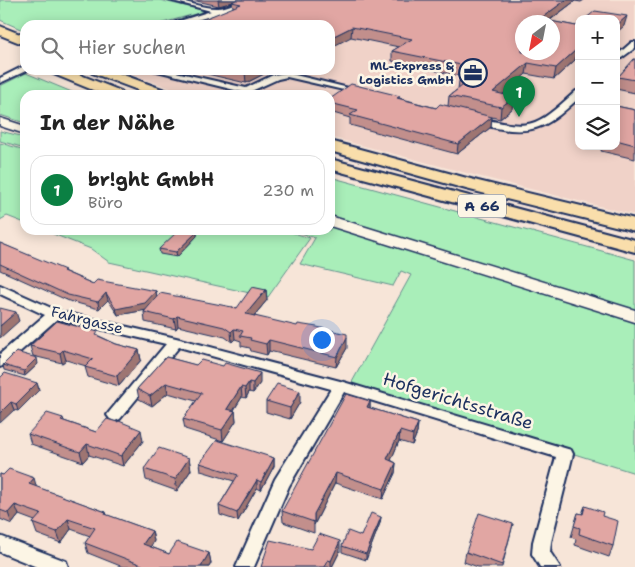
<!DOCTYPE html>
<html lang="de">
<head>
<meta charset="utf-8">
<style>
  :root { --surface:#fff; --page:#f6f6f6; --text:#222; --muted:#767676; --line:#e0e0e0; --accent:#0b8043 }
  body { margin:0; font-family:"Shantell Sans",sans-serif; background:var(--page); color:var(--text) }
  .controls { position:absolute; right:15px; top:15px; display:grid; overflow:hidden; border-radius:10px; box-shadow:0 2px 12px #0003 }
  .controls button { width:45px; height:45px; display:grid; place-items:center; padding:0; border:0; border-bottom:1px solid var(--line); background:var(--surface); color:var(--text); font:25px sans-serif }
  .compass { position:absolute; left:515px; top:15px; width:45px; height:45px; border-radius:50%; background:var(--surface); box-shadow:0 2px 12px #0003; rotate:212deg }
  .you { position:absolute; left:321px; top:339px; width:18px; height:18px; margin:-12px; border:4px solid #fff; border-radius:50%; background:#1a73e8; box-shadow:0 0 0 8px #1a73e833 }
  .badge { display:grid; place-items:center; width:32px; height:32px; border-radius:50%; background:var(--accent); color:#fff; font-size:16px; font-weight:700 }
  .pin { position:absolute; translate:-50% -41px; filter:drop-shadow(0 1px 2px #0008) }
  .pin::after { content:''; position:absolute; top:26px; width:18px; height:15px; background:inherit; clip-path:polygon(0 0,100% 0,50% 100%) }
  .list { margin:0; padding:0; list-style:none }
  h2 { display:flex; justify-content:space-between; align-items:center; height:65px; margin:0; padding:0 20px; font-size:21px }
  h2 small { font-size:16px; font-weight:400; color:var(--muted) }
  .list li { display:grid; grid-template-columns:32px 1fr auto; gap:15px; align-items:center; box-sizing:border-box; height:70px; margin:0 10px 10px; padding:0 10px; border:1px solid var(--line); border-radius:15px }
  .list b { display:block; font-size:19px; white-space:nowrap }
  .list p { margin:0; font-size:16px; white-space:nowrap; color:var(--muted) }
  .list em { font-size:16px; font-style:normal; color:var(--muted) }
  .icon { flex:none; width:28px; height:28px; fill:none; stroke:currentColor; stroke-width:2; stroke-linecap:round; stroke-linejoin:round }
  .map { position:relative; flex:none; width:635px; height:567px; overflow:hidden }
  .search { position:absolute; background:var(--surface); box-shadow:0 2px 12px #0003; left:20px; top:20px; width:315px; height:55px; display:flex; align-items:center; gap:12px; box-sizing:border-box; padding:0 18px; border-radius:15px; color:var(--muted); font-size:19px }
  .panel { position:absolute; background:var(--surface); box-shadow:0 2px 12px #0003; left:20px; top:90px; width:315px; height:145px; border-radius:15px }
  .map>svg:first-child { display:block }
</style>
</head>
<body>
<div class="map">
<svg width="635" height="567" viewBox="0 0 635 567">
  <rect width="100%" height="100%" fill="#f7e5d8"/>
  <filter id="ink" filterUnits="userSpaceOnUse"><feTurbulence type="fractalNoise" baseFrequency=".02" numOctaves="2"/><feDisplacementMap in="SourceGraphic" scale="10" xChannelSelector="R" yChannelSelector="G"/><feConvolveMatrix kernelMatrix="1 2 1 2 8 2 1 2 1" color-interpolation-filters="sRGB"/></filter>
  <g filter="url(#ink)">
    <!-- built -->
    <path fill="#f0d2c8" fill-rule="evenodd" d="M240,0H635V215L478,176L330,137V95H190L119,70H330V25H185L227,11L218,9ZM579,19H616V146H579ZM522,22H552V52H522Z"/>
    <!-- green -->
    <path fill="#a9eeb9" stroke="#628e8c" d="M0,0H159L206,11L155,25H25V31L0,20Z
      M26,73L79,95H25V123L0,115V86Z
      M0,131L25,137V148L0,141Z
      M0,143L25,150V223L7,216L0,220Z
      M330,177L635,260V310L330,216Z
      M330,226L635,322V473L351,384L411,275L401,271L393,286L300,264L315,238L293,230H330Z
      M43,230H284L310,238L268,297L109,262L91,249Z"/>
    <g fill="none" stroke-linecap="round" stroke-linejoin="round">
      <defs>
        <path id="minor" d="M169,0C185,0 200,8 216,8C227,9 238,0 250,0C235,10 186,25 167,25L211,11Z
          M632,42H635V48L616,62V56Z
          M22,67H25V70H28L0,83V78Z
          M153,70H167L246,88L273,75L287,73L365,92L361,94L287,77L278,79L247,93Z
          M576,91H579V98C550,124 537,136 496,128C488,126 477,125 471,120L475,117C531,130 533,130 576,91Z
          M0,285L58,311L176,338L340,381L571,450L573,454L551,542L550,552L560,567H540L532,554L533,542L556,457L344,392L289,486L254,567H236L275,479L331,389L179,347L120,419L115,421L110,419L107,415L110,411L166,344L57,319L5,365L0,367V354L45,315L0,294Z
          M0,536L66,561L68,567H37L0,552Z"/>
        <path id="secondary" d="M0,118L25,126V134L0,126Z
          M330,216L635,310V322L330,226Z"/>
        <path id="motorway" d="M0,26L25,36V45L0,35Z
          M49,70H68L121,91L123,94L105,95L51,73Z
          M90,70H110L170,92L172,95H151L92,73Z
          M330,141L478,181L635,219V231L466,189L330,151Z
          M330,159L635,240V252L330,169Z"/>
      </defs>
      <!-- minor casing -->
      <use href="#minor" stroke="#1b2f5e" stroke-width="4"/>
      <!-- secondary casing -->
      <use href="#secondary" stroke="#1b2f5e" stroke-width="3"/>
      <!-- motorway casing -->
      <use href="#motorway" stroke="#1b2f5e" stroke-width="4"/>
      <!-- minor -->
      <use href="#minor" fill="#fcf5e5" fill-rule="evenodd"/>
      <!-- secondary -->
      <use href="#secondary" fill="#fcf5e5" fill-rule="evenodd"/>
      <!-- motorway -->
      <use href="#motorway" fill="#f9deab" fill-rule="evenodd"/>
    </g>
    <!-- wall -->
    <path fill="#c28f8c" stroke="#1b2f5e" d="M192,0H584L581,2L575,1L549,21L576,26L579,24V60H575L554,79L526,74L502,95L512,109L500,119L492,117L491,127L457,154L350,125V118L330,112V99L400,96L399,98L436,108L448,106L449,96L458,89L459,81L464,77L392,61V51L399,47L351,37L330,25L233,7L232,2L219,6Z
      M635,59V93L616,89V83L618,77Z
      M190,70H272L246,83Z
      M616,106L635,110V159L601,151L602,147L599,146H616Z
      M197,232V236L177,257L160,254L159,249Z
      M0,243L93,284L156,291L157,297L237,308L266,290L267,300L254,316L347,348L336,367L269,351L267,355L251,351L250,348L241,346V341L235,339L232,342L225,337L178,326L176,329L145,322L144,312L145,310L118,315L108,300L99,309L69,301L0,270Z
      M99,336L116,344L139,350L141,360L119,386L88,377L85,367L86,366L66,360L62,363L33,356L30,346Z
      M166,357L260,383L253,393L249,392L246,398L242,397L234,410L235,411L236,421L223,441L185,429L183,419L196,401L168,393L152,406L139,399L137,389Z
      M38,364L25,376L4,370L3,365Z
      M0,378L37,383L39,390L18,411L14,410Z
      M266,401L300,402L290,419L266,412Z
      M370,401V408L418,423L417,433L412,445L399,441L391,460L396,463L395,473L383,499L335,483L314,525V533L283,522L282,511Z
      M63,418L64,421L96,432L143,441L123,466L89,455L83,462L31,444L28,434Z
      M189,458L191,470L177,491L146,480L144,469Z
      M274,458V466L261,490L257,488L238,521L220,515L219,506L234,481L201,471L200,463Z
      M0,474L106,512L107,515L152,531L154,541L151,547L169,554L209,553L211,563L209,567H123L88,553L85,543L90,536L71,529L61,543L37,534L33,523L35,521L19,515L12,524L0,519Z
      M585,506L602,516L613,546L609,557L575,545L576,539L571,537L578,513L582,514Z
      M381,517L380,523L366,560L342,552V546L361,536Z
      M513,524L502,567H478L464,562L466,552Z
      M311,549L340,551L332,567H261Z"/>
    <!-- shaded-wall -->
    <path fill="#9e7472" stroke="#1b2f5e" d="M218,0H240L219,6Z
      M566,0H576L575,1L547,22L540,19Z
      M627,16L624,26L616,33V26Z
      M352,27L351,37L330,48V38Z
      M577,49L575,60L554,79L556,68Z
      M528,63L526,74L492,104L493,92Z
      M250,70H272L246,83L245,72Z
      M514,97L512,109L500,119L501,107Z
      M492,117L491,127L457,154L458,144Z
      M197,232V236L177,257L176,252Z
      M266,290L267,300L247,324L246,314Z
      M156,291L157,298L147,310L118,315L116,309Z
      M106,293L108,300L99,309L98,302Z
      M16,312L19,321L0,338V326Z
      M177,316L178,326L176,329L174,319Z
      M234,329L235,339L232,342L231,332Z
      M347,337V348L336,367L337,357Z
      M269,340V351L267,355L266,344Z
      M63,350L66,360L62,363L60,353Z
      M139,350L141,360L119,386L117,376Z
      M37,358L38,364L25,376L24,371Z
      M260,373V383L253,393V383Z
      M249,382V392L246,398L245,388Z
      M37,383L39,390L18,411L16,404Z
      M166,383L168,393L152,406L150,396Z
      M241,387L242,397L228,419L227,409Z
      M300,391V402L290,419V408Z
      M370,401V411L367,407Z
      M11,402L14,410L0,423V413Z
      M235,411L236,421L223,441L222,430Z
      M418,423L417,433L412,445L413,435Z
      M141,430L143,441L123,466L121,456Z
      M400,431L399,441L387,470V459Z
      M87,444L89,455L83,462L80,452Z
      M189,458L191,470L177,491L175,479Z
      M274,458V466L261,490V482Z
      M396,463L395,473L383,499L384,489Z
      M336,473L335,483L314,525V514Z
      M34,478L37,489L29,484Z
      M257,480V488L238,521L237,513Z
      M15,505L19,515L12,524L8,513Z
      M381,517L380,523L366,560V554Z
      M68,519L71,529L61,543L57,532Z
      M152,531L154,541L146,554L143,544Z
      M340,541V551L332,567H331V561Z
      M209,553L211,563L209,567H201Z"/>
    <!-- building -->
    <path fill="#e1a6a3" stroke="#1b2f5e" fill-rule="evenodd" d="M236,0H566L540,19L576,26L579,24V49H577L556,68L528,63L493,92L514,97L501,107L449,96L466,83L459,81L476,68L392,51L412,39L352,27L330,38V25H189L241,4L232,2ZM522,22H552V52H522Z
      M595,11L627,16L616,26V19H585Z
      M634,59H635V80L618,77Z
      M235,70H250L245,72Z
      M351,84L400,96L397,98L436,108L440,104L492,117L458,144L350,115L358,110L330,103V99Z
      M616,106L635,110V145L616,140Z
      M179,230H190L197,232L176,252L159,249Z
      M0,243L65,270L63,271L93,284L97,280L156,291L145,303L116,309L106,293L98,302L68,295L0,264Z
      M252,287L266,290L246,314L297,326L298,324L317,327L347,334V337L337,357L269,340L266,344L250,340L251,338L240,336L243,331L234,329L231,332L224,327L177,316L174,319L144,312L160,293L237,308Z
      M0,308L16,312L0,326Z
      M57,321L98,332L96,335L116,344L139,350L117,376L85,367L93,359L63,350L60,353L30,346Z
      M16,352L37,358L24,371L3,365Z
      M166,357L196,365L201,360L223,366L225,363L260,373L253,383L249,382L245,388L241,387L227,409L235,411L222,430L183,419L202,393L166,383L150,396L137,389Z
      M5,373L37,383L16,404L11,402L0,413V378Z
      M277,384L300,391L290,408L266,401Z
      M346,394L370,401L367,407L418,423L413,435L400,431L387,459L396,463L384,489L336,473L314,514V522L282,511Z
      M47,413L63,418L61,420L96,432L107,419L117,422L119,421L141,430L121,456L87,444L80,452L28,434Z
      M217,440L274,458L261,482L257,480L237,513L219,506L238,475L200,463Z
      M159,448L189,458L175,479L144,469Z
      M9,469L34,478L29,484L106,512L105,514L152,531L143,544L169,554L177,542L209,553L201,567H147L85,543L95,528L68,519L57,532L33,523L41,514L15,505L8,513L0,510V474L3,475Z
      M585,506L603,512L602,516L618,521L613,546L579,534L580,528L574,526L578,513L583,514Z
      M371,513L381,517L366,554L342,546L348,531L361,536Z
      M479,513L513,524L502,565L466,552Z
      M319,534L340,541L331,561L328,560L325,567H261L270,540L311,549Z"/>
  </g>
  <!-- icons -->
  <defs>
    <symbol id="office-ring" viewBox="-11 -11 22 22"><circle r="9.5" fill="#fcf5e5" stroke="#1b2f5e" stroke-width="1.5"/><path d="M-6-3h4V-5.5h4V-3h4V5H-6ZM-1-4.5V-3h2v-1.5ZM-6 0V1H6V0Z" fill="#1b2f5e"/></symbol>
  </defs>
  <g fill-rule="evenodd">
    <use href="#office-ring" x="457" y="57" width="32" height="32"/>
  </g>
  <g text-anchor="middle" stroke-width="5" stroke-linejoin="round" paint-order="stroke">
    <!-- far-poi labels -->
    <g font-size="12" font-weight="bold" fill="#1b2f5e" stroke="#fcf5e5" text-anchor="end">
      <text x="454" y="70">ML-Express &amp;<tspan x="454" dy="14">Logistics GmbH</tspan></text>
    </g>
    <!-- shield labels -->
    <rect fill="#fcf5e5" stroke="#5e6a86" stroke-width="1" x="458" y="194.5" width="48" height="23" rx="4"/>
    <g font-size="14" font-weight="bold" fill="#1b2f5e">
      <text x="482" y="211">A 66</text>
    </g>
    <!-- street labels -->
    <g font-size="15" fill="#1b2f5e" stroke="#fcf5e5">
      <text transform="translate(87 320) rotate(14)" y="5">Fahrgasse</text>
    </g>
    <!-- near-street labels -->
    <g font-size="18" fill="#1b2f5e" stroke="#fcf5e5">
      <text transform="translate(458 401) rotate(17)" y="6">Hofgerichtsstraße</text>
    </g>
  </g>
</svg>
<div class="controls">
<button>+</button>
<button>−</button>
<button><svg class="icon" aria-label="layers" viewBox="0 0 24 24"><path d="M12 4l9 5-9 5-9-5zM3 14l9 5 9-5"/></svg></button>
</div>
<svg class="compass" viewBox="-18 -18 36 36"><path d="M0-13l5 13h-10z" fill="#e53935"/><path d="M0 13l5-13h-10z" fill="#767676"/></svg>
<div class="you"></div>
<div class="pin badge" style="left:519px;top:117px">1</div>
<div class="search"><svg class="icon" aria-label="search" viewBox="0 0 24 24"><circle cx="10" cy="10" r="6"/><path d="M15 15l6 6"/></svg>Hier suchen</div>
<section class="panel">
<h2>In der Nähe<small></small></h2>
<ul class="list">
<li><span class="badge">1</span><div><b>br!ght GmbH</b><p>Büro</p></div><em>230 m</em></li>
</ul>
</section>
</div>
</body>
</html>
